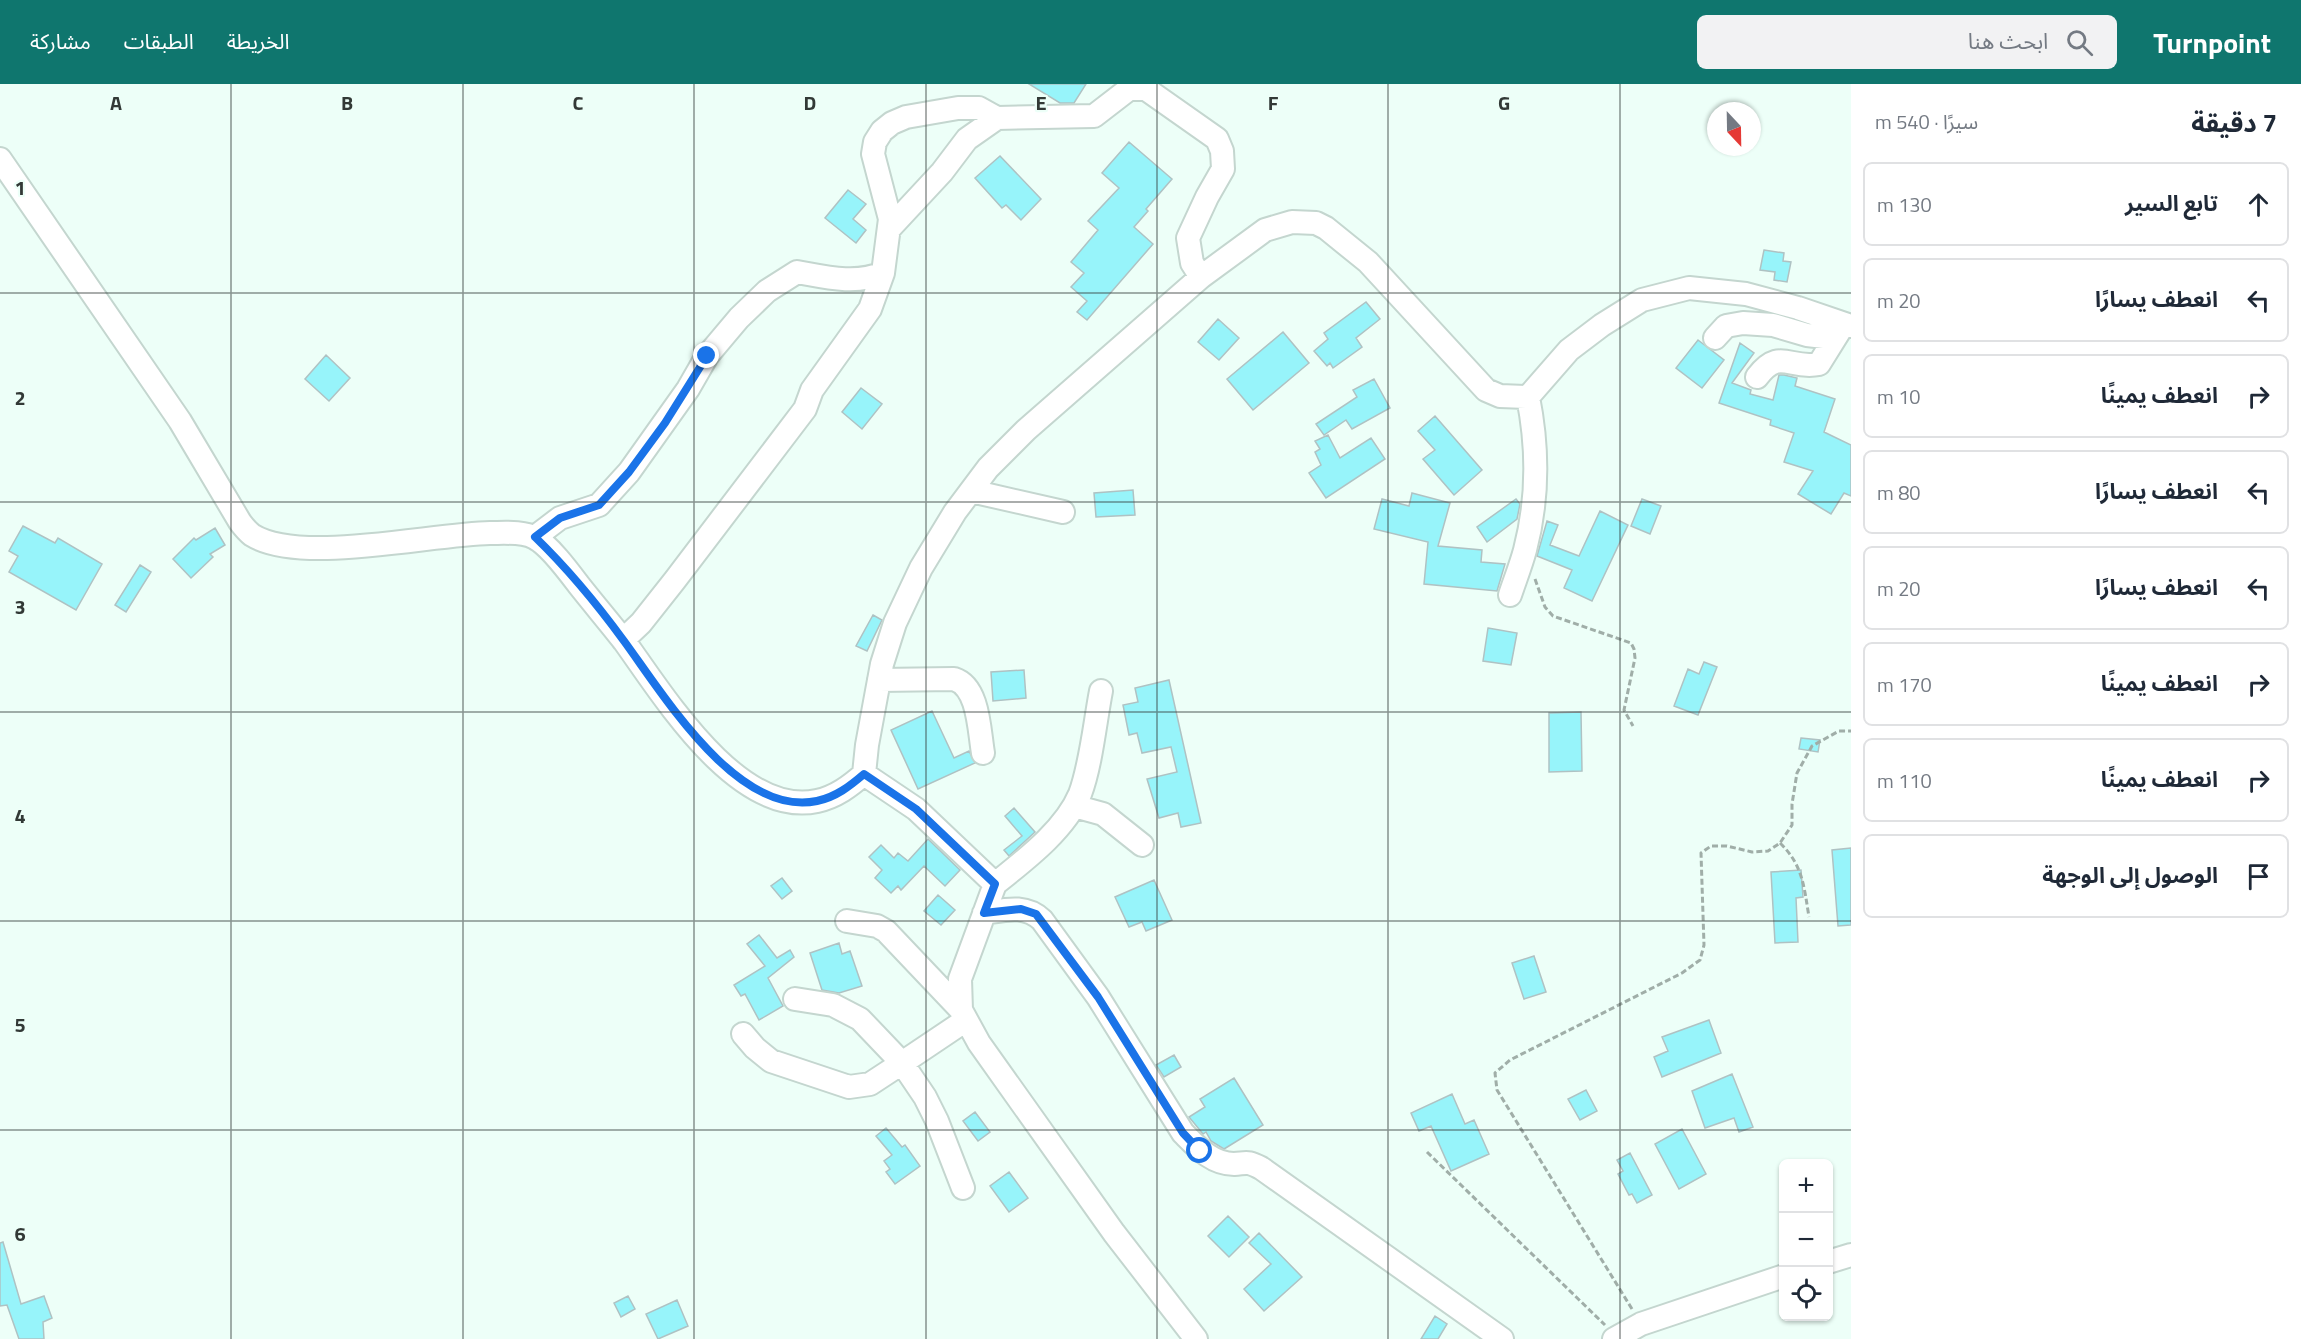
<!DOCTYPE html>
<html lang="ar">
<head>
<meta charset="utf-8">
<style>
  :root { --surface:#fff; --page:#f2f2f3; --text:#1f2937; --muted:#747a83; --line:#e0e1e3; --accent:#0f766e }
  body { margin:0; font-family:"Titillium Web","Noto Sans Arabic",sans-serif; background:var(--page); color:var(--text); direction:rtl }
  .controls { position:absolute; right:18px; bottom:18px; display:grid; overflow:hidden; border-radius:9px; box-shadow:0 2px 4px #0004 }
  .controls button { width:54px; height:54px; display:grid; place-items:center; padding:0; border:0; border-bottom:2px solid var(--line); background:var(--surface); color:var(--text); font:30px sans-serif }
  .compass { position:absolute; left:1707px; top:18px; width:54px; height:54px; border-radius:50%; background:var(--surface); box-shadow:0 2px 4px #0004; rotate:158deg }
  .stop { position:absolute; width:18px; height:18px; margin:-14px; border:4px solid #1a73e8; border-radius:50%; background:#fff }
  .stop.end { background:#1a73e8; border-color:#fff; box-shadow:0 2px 6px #0008 }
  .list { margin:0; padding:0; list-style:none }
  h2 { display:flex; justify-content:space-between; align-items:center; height:78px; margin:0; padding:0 24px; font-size:26px }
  h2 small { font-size:20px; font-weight:400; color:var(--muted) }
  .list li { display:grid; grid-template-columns:39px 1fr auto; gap:18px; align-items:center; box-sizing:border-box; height:84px; margin:0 12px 12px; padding:0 12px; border:2px solid var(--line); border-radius:9px }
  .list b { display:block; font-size:22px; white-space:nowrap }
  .list em { font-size:20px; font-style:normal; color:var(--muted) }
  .icon { flex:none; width:33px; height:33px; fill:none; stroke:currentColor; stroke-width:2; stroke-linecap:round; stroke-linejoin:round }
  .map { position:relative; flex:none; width:1851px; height:1255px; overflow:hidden; direction:ltr }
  header { display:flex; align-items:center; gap:36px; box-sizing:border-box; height:84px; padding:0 30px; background:var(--accent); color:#fff }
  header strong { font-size:28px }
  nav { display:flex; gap:33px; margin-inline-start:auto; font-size:21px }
  .search { width:420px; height:54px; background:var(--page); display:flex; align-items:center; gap:15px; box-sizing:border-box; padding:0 21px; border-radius:9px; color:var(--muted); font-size:22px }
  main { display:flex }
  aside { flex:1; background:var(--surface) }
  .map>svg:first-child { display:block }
</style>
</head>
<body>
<header>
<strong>Turnpoint</strong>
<div class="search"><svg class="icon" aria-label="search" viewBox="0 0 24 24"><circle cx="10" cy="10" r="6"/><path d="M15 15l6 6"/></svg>ابحث هنا</div>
<nav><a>الخريطة</a><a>الطبقات</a><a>مشاركة</a></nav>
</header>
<main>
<aside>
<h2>7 دقيقة<small>سيرًا · 540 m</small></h2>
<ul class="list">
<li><svg class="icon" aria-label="ahead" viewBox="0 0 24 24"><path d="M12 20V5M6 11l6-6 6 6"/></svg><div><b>تابع السير</b></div><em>130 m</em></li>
<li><svg class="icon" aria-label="left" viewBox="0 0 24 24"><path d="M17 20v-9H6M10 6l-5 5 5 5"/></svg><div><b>انعطف يسارًا</b></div><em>20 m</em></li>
<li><svg class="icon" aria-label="right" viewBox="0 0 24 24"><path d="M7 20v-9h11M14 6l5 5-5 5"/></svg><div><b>انعطف يمينًا</b></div><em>10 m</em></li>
<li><svg class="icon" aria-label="left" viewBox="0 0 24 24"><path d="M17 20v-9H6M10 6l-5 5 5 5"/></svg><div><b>انعطف يسارًا</b></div><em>80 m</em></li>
<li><svg class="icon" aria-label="left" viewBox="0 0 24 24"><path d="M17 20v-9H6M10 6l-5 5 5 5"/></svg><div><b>انعطف يسارًا</b></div><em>20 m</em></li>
<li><svg class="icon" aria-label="right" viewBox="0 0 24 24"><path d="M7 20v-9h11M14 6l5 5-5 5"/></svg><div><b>انعطف يمينًا</b></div><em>170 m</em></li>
<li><svg class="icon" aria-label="right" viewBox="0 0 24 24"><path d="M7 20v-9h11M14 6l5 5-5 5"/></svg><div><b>انعطف يمينًا</b></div><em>110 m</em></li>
<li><svg class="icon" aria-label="arrive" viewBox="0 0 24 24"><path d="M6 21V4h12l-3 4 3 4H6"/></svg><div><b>الوصول إلى الوجهة</b></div></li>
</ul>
</aside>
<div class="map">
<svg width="1851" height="1255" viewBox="0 0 1851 1255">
  <rect width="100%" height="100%" fill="#edfff8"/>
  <!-- building -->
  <path fill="#97f4fa" stroke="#afc2c3" stroke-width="1.5" d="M1029,0H1086L1074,19H1060Z
    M1129,58L1172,95L1146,125L1148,127L1134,143L1153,160L1087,236L1077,228L1087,217L1071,203L1084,189L1071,178L1098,146L1088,137L1119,104L1102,89Z
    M1000,72L1041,115L1021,136L1006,121L1002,124L975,94Z
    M848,106L866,120L853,135L866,146L856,159L825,134Z
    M1764,166L1784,169L1783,177L1791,178L1787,198L1774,196L1775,188L1760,186Z
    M1366,218L1380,235L1356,254L1362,263L1333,284L1330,279L1327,282L1314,267L1328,255L1324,249Z
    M1218,235L1239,254L1219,276L1198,258Z
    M1283,248L1309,279L1253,326L1227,295Z
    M1698,256L1724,276L1702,304L1676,284Z
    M1740,259L1754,269L1732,299L1751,306L1750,310L1773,316L1779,291H1784L1797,294L1795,302L1835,315L1824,348L1851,361V412L1844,409L1831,430L1798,410L1813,387L1784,378L1794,349L1770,341L1771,336L1719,319Z
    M326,271L350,294L329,317L305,295Z
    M1374,295L1390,324L1352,345L1346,336L1324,351L1316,340L1357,313L1353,306Z
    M861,304L882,320L862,345L842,328Z
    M1435,332L1482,386L1454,411L1423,375L1435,366L1418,347Z
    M1328,351L1340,374L1371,354L1385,375L1326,414L1309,389L1321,381L1315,368L1320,365L1315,357Z
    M1133,406L1135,431L1096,433L1094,409Z
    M1412,409L1450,419L1438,462L1482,466L1481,478L1505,480L1497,507L1424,500L1428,458L1374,445L1382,415L1409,422Z
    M1516,415L1520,420L1517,435L1487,458L1477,443Z
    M1642,415L1661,422L1650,450L1631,442Z
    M1600,427L1628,441L1592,517L1564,504L1572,486L1537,472L1547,437L1558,441L1550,461L1579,472Z
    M23,442L55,459L58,454L102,480L76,526L9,488L18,472L9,467Z
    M215,444L225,461L210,470L213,473L191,494L173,475L194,454L196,456Z
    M140,481L151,488L126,528L115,521Z
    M873,531L882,536L867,567L856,562Z
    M1488,544L1517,549L1511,581L1483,577Z
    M1704,578L1717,583L1698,631L1674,622L1688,585L1699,590Z
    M1024,586L1026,614L993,617L991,588Z
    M1169,596L1201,739L1181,743L1178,729L1159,734L1147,695L1177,688L1171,663L1142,669L1137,649L1129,651L1123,621L1138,618L1135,604Z
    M932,627L954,674L969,667L975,679L918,705L891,646Z
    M1581,628L1582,687L1549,688V629Z
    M1801,654L1820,656L1818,668L1799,665Z
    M1014,724L1035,748L1009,772L1004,766L1022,752L1005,732Z
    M928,755L960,786L945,802L924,782L901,806L898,802L891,809L875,794L882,786L869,773L881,761L894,774L898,769L908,777Z
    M1851,764V841L1838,842L1832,766Z
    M1801,786L1803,813L1796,814L1798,858L1775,859L1771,788Z
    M782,794L792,807L782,815L771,802Z
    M1154,796L1172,836L1146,847L1142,838L1129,843L1115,813Z
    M938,811L955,826L941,841L924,827Z
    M759,851L777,874L790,866L794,873L768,894L783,922L759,936L745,910L741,912L734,901L765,882L747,860Z
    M839,859L842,870L850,867L862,902L839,909L822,906L810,869Z
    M1534,872L1546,908L1524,915L1512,879Z
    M1709,936L1721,969L1662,993L1654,973L1668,967L1662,953Z
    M1174,971L1181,983L1164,993L1156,981Z
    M1732,990L1753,1043L1739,1048L1734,1034L1705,1044L1692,1007Z
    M1234,994L1263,1041L1224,1065L1211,1057L1206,1048L1203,1050L1189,1033L1205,1023L1200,1015Z
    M1586,1006L1597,1027L1580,1036L1568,1015Z
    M1452,1010L1465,1040L1474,1036L1489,1070L1451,1087L1431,1042L1419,1047L1411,1029Z
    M975,1028L990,1048L978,1057L963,1037Z
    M886,1044L902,1063L905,1061L920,1082L895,1100L886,1088L890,1085L884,1077L892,1071L876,1052Z
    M1682,1045L1706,1090L1679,1105L1655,1060Z
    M1630,1069L1652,1111L1637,1119L1632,1110L1629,1111L1618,1090L1623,1087L1617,1076Z
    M1009,1088L1028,1114L1009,1128L990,1102Z
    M1228,1132L1249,1153L1229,1173L1208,1152Z
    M1259,1149L1302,1193L1264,1227L1244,1205L1271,1180L1249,1159Z
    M3,1158L21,1220L44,1212L52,1234L43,1238L44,1255H19L7,1221L0,1222V1159Z
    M628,1212L635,1225L621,1233L614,1219Z
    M677,1216L688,1242L658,1255L646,1230Z
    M1435,1232L1447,1240L1438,1255H1421Z"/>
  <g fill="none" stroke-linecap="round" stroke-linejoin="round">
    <defs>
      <path id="minor" d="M0,75L180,337L240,438C243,442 248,448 252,451C300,481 431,450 490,449C503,449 524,447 535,454C549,461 569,488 578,500C593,519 609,538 624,557C663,611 738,734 817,717C836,713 850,702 864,690L867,661L882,580L895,539L921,484L955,428L988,384L1026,346L1201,193L1265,146L1292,138L1316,139L1326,144L1368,178L1486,306L1500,312L1528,313L1569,266L1602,241L1642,216L1689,204L1746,210L1798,224L1851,242
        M889,145L942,88L967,55L997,34
        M1715,254L1726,242L1743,239L1773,241L1807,251L1833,254
        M1757,293C1780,263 1789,286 1819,280L1842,243
        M971,407L1063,428
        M535,453L560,434L599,421L629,388L688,305L707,272L739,234L767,207L797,188C825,193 856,201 883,189L890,135L873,70L875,58L882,47L892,39L906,33L958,24H979L997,34L1094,32L1129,5H1146L1217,55L1222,67L1223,85L1207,113L1188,154L1192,179L1201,193
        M1510,511C1515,496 1521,481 1525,466C1538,416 1538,363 1528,313
        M623,556L641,539L675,496L805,325L812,306L870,225L883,189
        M879,596L954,595C979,603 979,646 983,669
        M864,690L916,725L995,800L960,895L961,926L979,959L1114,1149L1196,1255
        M1074,722L1103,730L1142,761
        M995,800C1025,776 1065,746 1080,710C1091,681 1095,638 1101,607
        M984,829C1005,826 1025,820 1042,836L1098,913L1183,1049C1197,1063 1212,1080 1234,1080C1248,1079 1247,1077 1261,1084L1502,1255
        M847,837L877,842L886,847L961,926
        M795,915L833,921L860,935L902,979L966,936
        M743,950L755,964L771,977L849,1003L870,1000L902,979L925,1013L937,1037L963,1104
        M1828,1178L1851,1171
        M1614,1255L1641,1240L1784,1192"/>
    </defs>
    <!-- minor casing -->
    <use href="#minor" stroke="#c4d6cf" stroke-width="26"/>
    <!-- path -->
    <path stroke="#a0aea8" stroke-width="3" stroke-dasharray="6 3" stroke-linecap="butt" d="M1535,495L1545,523L1553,532L1631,559L1634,565L1635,574L1624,626L1633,642
      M1780,759C1803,781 1804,803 1809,833
      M1427,1068L1605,1241
      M1632,1225L1497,1006L1495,989L1510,976L1682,889L1700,876L1704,861L1701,769L1711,762H1727L1752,768L1768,767L1780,759L1792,741V720L1797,689L1812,662L1839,647H1851"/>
    <!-- minor -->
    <use href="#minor" stroke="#fff" stroke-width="22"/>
  </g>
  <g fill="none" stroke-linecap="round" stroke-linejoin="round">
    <!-- route -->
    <path stroke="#1a73e8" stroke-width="8" d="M707,272L665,339L629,388L599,421L560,434L535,453C568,485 597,520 624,557C663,610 738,734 817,717C836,713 850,702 864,690L916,725L995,800L984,829L1021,825L1036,830L1098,913L1183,1049L1200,1067"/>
  </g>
  <!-- grid -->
  <path fill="none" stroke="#323936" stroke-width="1.5" stroke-opacity="0.55" d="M231,0V1255M463,0V1255M694,0V1255M926,0V1255M1157,0V1255M1388,0V1255M1620,0V1255M0,209H1851M0,418H1851M0,628H1851M0,837H1851M0,1046H1851"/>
  <g font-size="20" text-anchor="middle" font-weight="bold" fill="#323936" stroke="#edfff8" stroke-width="4.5" stroke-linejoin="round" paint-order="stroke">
    <text x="116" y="26">A</text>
    <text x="347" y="26">B</text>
    <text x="578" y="26">C</text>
    <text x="810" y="26">D</text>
    <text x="1041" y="26">E</text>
    <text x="1273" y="26">F</text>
    <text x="1504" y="26">G</text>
    <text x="20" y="111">1</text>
    <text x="20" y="321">2</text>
    <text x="20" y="530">3</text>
    <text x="20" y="739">4</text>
    <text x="20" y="948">5</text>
    <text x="20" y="1157">6</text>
  </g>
</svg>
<div class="controls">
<button>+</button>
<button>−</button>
<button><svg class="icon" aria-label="locate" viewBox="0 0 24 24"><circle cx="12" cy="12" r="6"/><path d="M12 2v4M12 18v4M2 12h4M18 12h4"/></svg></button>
</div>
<svg class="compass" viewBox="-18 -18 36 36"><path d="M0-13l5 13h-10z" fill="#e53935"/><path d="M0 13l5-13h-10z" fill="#747a83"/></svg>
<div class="stop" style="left:1200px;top:1067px"></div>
<div class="stop end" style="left:707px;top:272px"></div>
</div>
</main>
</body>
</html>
